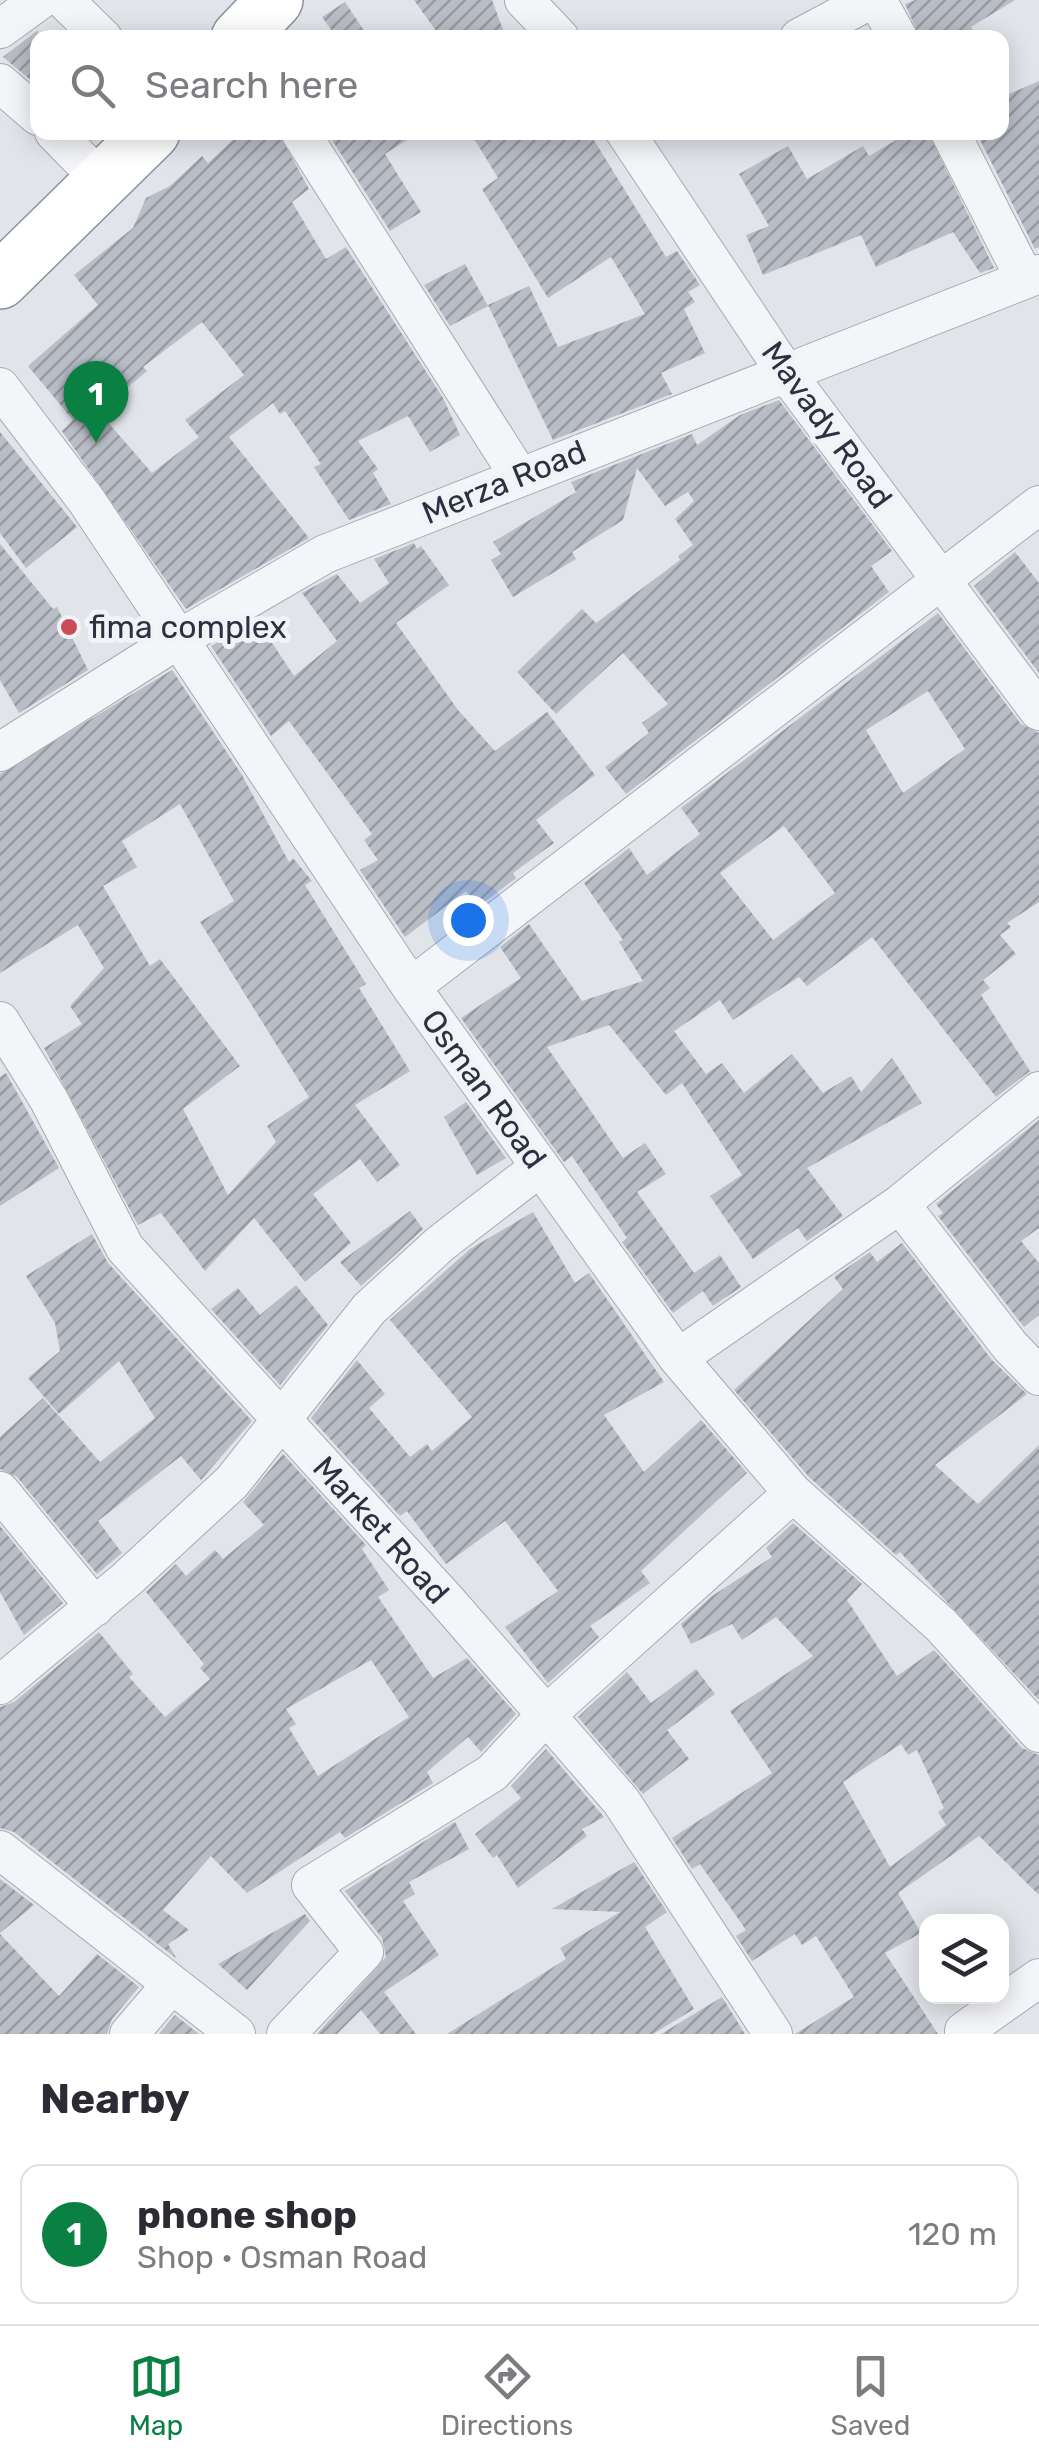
<!DOCTYPE html>
<html lang="en">
<head>
<meta charset="utf-8">
<style>
  :root { --surface:#fff; --page:#f7f7f7; --text:#2b2b33; --muted:#7c7c81; --line:#e1e1e2; --accent:#0b8043 }
  body { margin:0; font-family:Rubik,sans-serif; background:var(--page); color:var(--text) }
  .controls { position:absolute; right:30px; bottom:30px; display:grid; overflow:hidden; border-radius:20px; box-shadow:0 5px 25px #0003 }
  .controls button { width:90px; height:90px; display:grid; place-items:center; padding:0; border:0; border-bottom:2px solid var(--line); background:var(--surface); color:var(--text); font:50px sans-serif }
  .you { position:absolute; left:468px; top:920px; width:35px; height:35px; margin:-25px; border:8px solid #fff; border-radius:50%; background:#1a73e8; box-shadow:0 0 0 15px #1a73e833 }
  .badge { display:grid; place-items:center; width:65px; height:65px; border-radius:50%; background:var(--accent); color:#fff; font-size:32px; font-weight:700 }
  .pin { position:absolute; translate:-50% -82px; filter:drop-shadow(0 2px 5px #0008) }
  .pin::after { content:''; position:absolute; top:52px; width:35px; height:30px; background:inherit; clip-path:polygon(0 0,100% 0,50% 100%) }
  .list { margin:0; padding:0; list-style:none }
  h2 { display:flex; justify-content:space-between; align-items:center; height:130px; margin:0; padding:0 40px; font-size:42px }
  h2 small { font-size:32px; font-weight:400; color:var(--muted) }
  .list li { display:grid; grid-template-columns:65px 1fr auto; gap:30px; align-items:center; box-sizing:border-box; height:140px; margin:0 20px 20px; padding:0 20px; border:2px solid var(--line); border-radius:20px }
  .list b { display:block; font-size:38px; white-space:nowrap }
  .list p { margin:0; font-size:32px; white-space:nowrap; color:var(--muted) }
  .list em { font-size:32px; font-style:normal; color:var(--muted) }
  .icon { flex:none; width:55px; height:55px; fill:none; stroke:currentColor; stroke-width:2; stroke-linecap:round; stroke-linejoin:round }
  .map { position:relative; flex:none; width:1039px; height:2034px; overflow:hidden }
  .search { position:absolute; background:var(--surface); box-shadow:0 5px 25px #0003; left:30px; right:30px; top:30px; height:110px; display:flex; align-items:center; gap:25px; box-sizing:border-box; padding:0 35px; border-radius:20px; color:var(--muted); font-size:38px }
  .sheet { height:290px; background:var(--surface) }
  nav { display:flex; justify-content:space-around; align-items:center; box-sizing:border-box; height:140px; border-top:2px solid var(--line); background:var(--surface); font-size:28px; color:var(--muted) }
  nav a { display:grid; justify-items:center; gap:5px }
  nav .on { color:var(--accent) }
  .map>svg:first-child { display:block }
</style>
</head>
<body>
<div class="map">
<svg width="1039" height="2034" viewBox="0 0 1039 2034">
  <defs>
    <pattern id="building-hatch" width="6" height="6" patternUnits="userSpaceOnUse" patternTransform="scale(2.5)"><rect width="6" height="6" fill="#b9bdc6"/><path d="M-1 1l2-2M0 6l6-6M5 7l2-2" fill="none" stroke="#979aa2"/></pattern>
  </defs>
  <rect width="100%" height="100%" fill="#e1e4e9"/>
  <!-- building -->
  <path fill="url(#building-hatch)" fill-rule="evenodd" d="M414,0H492L506,38H441Z
    M915,0H1015L971,27L977,38H920L905,4Z
    M345,2L369,38H337L322,17Z
    M38,30V86L3,57Z
    M1039,81V247L1035,249L976,132H1002V97Z
    M242,132H278L309,189L292,202L326,259L346,247L443,398L460,435L430,452L408,416L358,441L378,469L373,473L391,504L349,520L314,467L321,464L285,411L280,414L273,403L229,437L309,538L186,609L62,431L73,420L28,366L98,305L74,275L133,228L146,198L170,186L202,156L208,163ZM202,322L244,375L185,420L199,437L152,473L99,412L147,371L143,367Z
    M327,132H419L385,154L421,212L390,231Z
    M470,132H589L666,257L677,251L700,285L688,292L695,302L684,309L705,353L661,373L672,394L553,440L488,305L529,286L558,347L645,314L611,257L548,298L482,189L498,178Z
    M910,132H928L994,268L980,273L953,232L876,267L861,235L763,275L746,235L769,226L739,174L788,146L807,179L863,146L869,156Z
    M465,264L488,306L450,326L424,285Z
    M779,400L892,551L871,566L889,592L626,794L605,767L649,733L642,723L668,704L623,653L556,714L517,672L582,609L596,623L680,560L678,556L693,545L675,519L694,501L688,492L665,506L637,468L623,520L572,552L576,559L513,597L491,560L501,554L493,542L576,492L571,482L692,434L697,445L740,415Z
    M0,432L77,527L26,568L0,533Z
    M414,543L417,549L421,546L449,585L396,623L458,710L495,751L547,712L595,775L536,820L554,843L513,873L516,878L478,907L466,891L405,937L360,870L378,860L364,840L372,834L289,721L271,736L211,646L257,620L294,676L337,641L302,593L337,574L360,603L389,583L374,559Z
    M0,544L53,609L57,607L88,670L19,713L0,680Z
    M1015,552L1039,583V673L974,586Z
    M938,613L1021,724L1039,733V902L1007,923L1011,927L1000,935L1016,954L983,980L990,988L981,995L1030,1071L996,1097L872,937L807,986L799,977L733,1020L720,1000L674,1031L706,1074L722,1063L744,1093L792,1054L823,1093L851,1076L861,1092L892,1058L922,1103L807,1168L843,1216L807,1241L798,1228L753,1259L710,1196L742,1175L682,1083L666,1095L609,1025L547,1047L623,1158L645,1143L666,1174L637,1192L694,1273L720,1255L741,1287L713,1306L703,1291L673,1313L622,1242L627,1238L572,1156L564,1162L461,1018L521,978L500,947L529,924L582,1001L643,981L619,942L623,940L584,883L629,848L647,875L700,834L681,808ZM928,691L965,749L903,793L866,730ZM784,826L835,893L773,940L720,873Z
    M172,670L242,775L289,862L293,858L312,881L305,885L366,984L359,988L410,1071L355,1105L400,1165L377,1182L360,1159L313,1194L351,1243L305,1282L254,1218L205,1271L161,1213L138,1225L44,1048L82,1024L70,1006L104,968L78,925L0,973V774ZM180,804L234,901L200,922L309,1097L267,1126L276,1142L228,1195L183,1109L240,1066L160,959L150,966L103,886L137,867L122,841Z
    M6,1073L59,1168L0,1206V1077Z
    M466,1102L506,1158L477,1175L444,1117Z
    M1039,1120V1228L1021,1241L1039,1263V1315L1024,1327L938,1216L943,1213L936,1204Z
    M410,1211L423,1229L361,1286L340,1262Z
    M533,1212L575,1283L589,1273L664,1382L604,1415L644,1472L701,1420L747,1473L641,1571L650,1583L590,1626L599,1637L548,1683L505,1627L558,1591L505,1521L446,1564L407,1511L400,1516L311,1418L357,1360L385,1394L369,1408L410,1457L427,1444L432,1451L472,1417L390,1320L470,1249Z
    M92,1234L108,1263L252,1421L201,1480L181,1456L98,1521L122,1553L97,1574L17,1477L0,1469V1437L43,1398L100,1462L155,1418L119,1361L59,1414L28,1378L60,1351L55,1323L26,1276Z
    M902,1243L992,1360L1027,1394L935,1465L978,1504L1039,1445V1700L900,1552L896,1555L809,1477L734,1390L843,1289L834,1277L870,1252L877,1262Z
    M296,1285L328,1325L280,1385L211,1309L238,1288L260,1315Z
    M283,1454L366,1545L362,1549L389,1590L378,1597L433,1678L467,1658L516,1714L481,1752L468,1737L427,1772L433,1783L345,1838L340,1832L247,1893L211,1856L163,1910L189,1930L168,1944L177,1959L14,1832L0,1828V1707L14,1702L99,1632L133,1674L129,1677L165,1717L210,1679L200,1668L204,1664L146,1592L176,1564L186,1576L215,1550L223,1559L264,1525L243,1502ZM371,1660L409,1717L318,1776L289,1728L296,1724L286,1709Z
    M793,1523L862,1584L847,1600L897,1676L934,1650L1022,1748L1039,1755V1895L979,1836L898,1893L921,1933L885,1953L938,2034H795L854,1997L816,1936L802,1945L795,1934L752,1961L736,1936L746,1930L700,1864L692,1869L672,1838L772,1773L730,1711L813,1656L776,1617L742,1640L732,1624L691,1644L681,1624L712,1596L772,1557L766,1548ZM901,1744L908,1755L917,1750L944,1808L938,1812L946,1825L890,1867L843,1782Z
    M0,1526L63,1603L24,1635L0,1592Z
    M696,1669L715,1694L667,1730L689,1759L643,1794L578,1717L627,1672L651,1703Z
    M546,1749L604,1817L582,1829L587,1836L518,1888L497,1855L493,1858L475,1834L521,1798L511,1786Z
    M455,1822L469,1849L409,1882L415,1894L403,1901L439,1955L384,1992L416,2034H380L361,2010L337,2034H317L386,1957L382,1938L345,1891Z
    M634,1862L667,1912L645,1927L694,2009L653,2034H447L566,1959L560,1948L620,1912L552,1909Z
    M0,1879L34,1905L0,1933Z
    M305,1914L310,1921L247,1990L218,1964Z
    M0,1934L59,1996L97,1954L139,1987L112,2019L107,2034H0Z
    M722,1997L745,2034H661Z
    M175,2015L199,2034H159Z"/>
  <g fill="none" stroke-linecap="round" stroke-linejoin="round">
    <defs>
      <path id="minor" d="M64,0L103,38
        M524,0L560,38
        M877,0L898,38
        M0,29L40,0
        M799,38L870,0
        M0,83L38,116
        M54,132L103,182
        M300,132L519,476
        M625,132L784,370L1039,711
        M950,132L1025,279
        M0,387L86,500L411,987L678,1358L793,1493L941,1625L1039,1733
        M0,752L177,640L325,554L1039,274
        M411,987L1039,505
        M0,1021L49,1100L125,1248L447,1601L621,1801L773,2034
        M900,1204L1010,1346L1039,1376
        M678,1358L900,1204L1039,1091
        M0,1491L95,1607
        M0,1685L127,1579L232,1482L369,1309L440,1244L540,1167
        M0,1850L236,2034
        M964,2031L1039,1978
        M129,2034L171,1985
        M286,2034L364,1952L311,1885L492,1773L546,1715L793,1493"/>
      <path id="highway" d="M239,38L275,0
        M0,281L152,132"/>
    </defs>
    <!-- minor casing -->
    <use href="#minor" stroke="#a6abb3" stroke-width="40"/>
    <!-- highway casing -->
    <use href="#highway" stroke="#89919f" stroke-width="58"/>
    <!-- minor -->
    <use href="#minor" stroke="#f4f5f8" stroke-width="38"/>
    <!-- highway -->
    <use href="#highway" stroke="#fff" stroke-width="55"/>
  </g>
  <!-- markers -->
  <circle fill="#c94c57" stroke="#f1f3f7" stroke-width="4" cx="69" cy="627" r="10"/>
  <g text-anchor="middle" stroke-width="10" stroke-linejoin="round" paint-order="stroke">
    <!-- street labels -->
    <g font-size="32" fill="#2a3140" stroke="#f1f3f7">
      <text transform="translate(827 425) rotate(54)" y="11">Mavady Road</text>
      <text transform="translate(504 482) rotate(-22)" y="11">Merza Road</text>
      <text transform="translate(484 1089) rotate(54)" y="11">Osman Road</text>
      <text transform="translate(381 1530) rotate(48)" y="11">Market Road</text>
    </g>
    <!-- poi labels -->
    <g font-size="32" fill="#2a3140" stroke="#f1f3f7" text-anchor="start">
      <text x="89" y="638">fima complex</text>
    </g>
  </g>
</svg>
<div class="controls">
<button><svg class="icon" aria-label="layers" viewBox="0 0 24 24"><path d="M12 4l9 5-9 5-9-5zM3 14l9 5 9-5"/></svg></button>
</div>
<div class="you"></div>
<div class="pin badge" style="left:96px;top:443px">1</div>
<div class="search"><svg class="icon" aria-label="search" viewBox="0 0 24 24"><circle cx="10" cy="10" r="6"/><path d="M15 15l6 6"/></svg>Search here</div>
</div>
<section class="sheet">
<h2>Nearby<small></small></h2>
<ul class="list">
<li><span class="badge">1</span><div><b>phone shop</b><p>Shop · Osman Road</p></div><em>120 m</em></li>
</ul>
</section>
<nav>
<a class="on"><svg class="icon" aria-label="map" viewBox="0 0 24 24"><path d="M3 6l6-2 6 2 6-2v14l-6 2-6-2-6 2zM9 4v14M15 6v14"/></svg>Map</a>
<a><svg class="icon" aria-label="directions" viewBox="0 0 24 24"><path d="M12 3l9 9-9 9-9-9zM9 14v-3h6M13 9l2 2-2 2"/></svg>Directions</a>
<a><svg class="icon" aria-label="saved" viewBox="0 0 24 24"><path d="M7 4h10v16l-5-4-5 4z"/></svg>Saved</a>
</nav>
</body>
</html>
